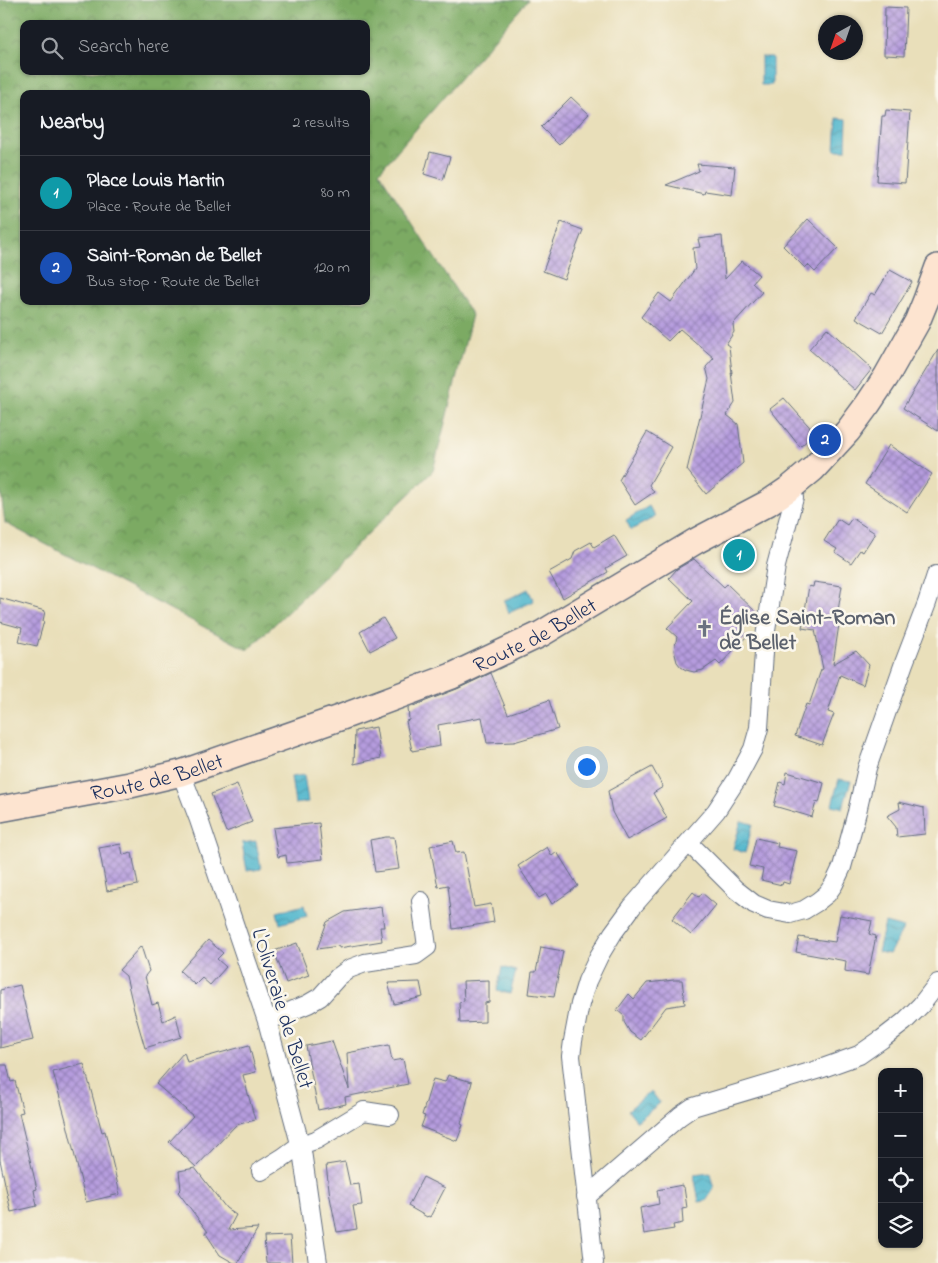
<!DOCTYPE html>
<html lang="en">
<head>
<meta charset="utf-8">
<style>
  :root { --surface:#171b24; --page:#20242c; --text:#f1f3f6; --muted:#9ea1a6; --line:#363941; --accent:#d690ce }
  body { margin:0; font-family:"Indie Flower",sans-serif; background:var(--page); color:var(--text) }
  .controls { position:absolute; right:15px; bottom:15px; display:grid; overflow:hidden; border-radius:10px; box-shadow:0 1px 4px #0004 }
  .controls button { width:45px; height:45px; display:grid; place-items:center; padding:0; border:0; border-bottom:1px solid var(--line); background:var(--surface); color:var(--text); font:25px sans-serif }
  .compass { position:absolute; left:818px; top:15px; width:45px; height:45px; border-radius:50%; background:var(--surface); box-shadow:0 1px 4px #0004; rotate:220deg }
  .you { position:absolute; left:586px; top:766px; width:18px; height:18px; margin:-12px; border:4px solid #fff; border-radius:50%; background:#1a73e8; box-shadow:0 0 0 8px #1a73e833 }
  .badge { display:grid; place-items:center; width:32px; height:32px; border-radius:50%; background:var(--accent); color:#fff; font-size:16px; font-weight:700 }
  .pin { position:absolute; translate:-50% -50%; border:2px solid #fff; box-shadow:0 1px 5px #0006 }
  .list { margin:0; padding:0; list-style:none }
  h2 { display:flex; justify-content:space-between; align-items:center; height:65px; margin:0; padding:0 20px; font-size:21px }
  h2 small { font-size:16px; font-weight:400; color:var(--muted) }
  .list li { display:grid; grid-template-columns:32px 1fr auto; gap:15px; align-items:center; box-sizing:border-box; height:75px; padding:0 20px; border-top:1px solid var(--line) }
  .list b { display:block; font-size:19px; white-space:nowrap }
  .list p { margin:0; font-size:16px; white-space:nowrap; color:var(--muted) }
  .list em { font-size:16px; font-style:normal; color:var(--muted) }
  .icon { flex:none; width:28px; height:28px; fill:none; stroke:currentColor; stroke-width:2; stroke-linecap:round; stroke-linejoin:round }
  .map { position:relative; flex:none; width:938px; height:1263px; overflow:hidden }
  .search { position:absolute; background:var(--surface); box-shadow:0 1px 4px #0004; left:20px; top:20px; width:350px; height:55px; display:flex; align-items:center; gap:12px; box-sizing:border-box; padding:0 18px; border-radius:10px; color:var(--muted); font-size:19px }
  .panel { position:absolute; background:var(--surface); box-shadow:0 1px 4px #0004; left:20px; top:90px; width:350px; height:215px; border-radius:10px }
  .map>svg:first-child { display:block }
</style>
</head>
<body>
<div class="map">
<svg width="938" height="1263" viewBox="0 0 938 1263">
  <defs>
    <pattern id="forest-crowns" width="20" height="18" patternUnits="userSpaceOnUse" patternTransform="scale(1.25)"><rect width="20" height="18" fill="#7caa63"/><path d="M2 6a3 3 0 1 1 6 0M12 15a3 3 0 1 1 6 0" fill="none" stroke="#658b55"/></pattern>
    <pattern id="water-waves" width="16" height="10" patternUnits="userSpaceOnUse" patternTransform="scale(1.25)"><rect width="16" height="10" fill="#4eb5cc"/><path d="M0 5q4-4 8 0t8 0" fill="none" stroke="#4094a9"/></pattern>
    <pattern id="building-cross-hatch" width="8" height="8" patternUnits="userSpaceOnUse" patternTransform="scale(1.25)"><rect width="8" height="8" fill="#b69cde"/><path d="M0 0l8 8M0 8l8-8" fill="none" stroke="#9380b7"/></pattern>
  </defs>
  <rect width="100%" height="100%" fill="#fbf7ec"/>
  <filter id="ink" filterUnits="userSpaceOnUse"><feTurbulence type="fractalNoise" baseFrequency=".02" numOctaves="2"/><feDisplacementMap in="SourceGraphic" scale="10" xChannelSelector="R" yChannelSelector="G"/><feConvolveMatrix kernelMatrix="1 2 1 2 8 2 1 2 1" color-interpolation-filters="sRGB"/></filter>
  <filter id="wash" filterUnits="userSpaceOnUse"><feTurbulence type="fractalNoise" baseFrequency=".0096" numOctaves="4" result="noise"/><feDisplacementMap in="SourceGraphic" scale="20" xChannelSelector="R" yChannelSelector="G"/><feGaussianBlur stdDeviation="1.12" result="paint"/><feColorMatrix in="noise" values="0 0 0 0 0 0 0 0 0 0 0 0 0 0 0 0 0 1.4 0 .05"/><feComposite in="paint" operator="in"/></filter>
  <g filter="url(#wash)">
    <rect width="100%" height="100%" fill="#e9dfba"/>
    <!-- forest -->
    <path fill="url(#forest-crowns)" stroke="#4c6c60" fill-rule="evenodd" d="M0,0H528L379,172L472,315L433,471L248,650L5,523L0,486ZM24,24H366V71H24ZM24,94H366V301H24Z"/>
    <!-- water -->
    <path fill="url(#water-waves)" stroke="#347295" d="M761,57H772V85H761Z
      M837,118L847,119L846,150H835Z
      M649,506L655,517L631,530L626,520Z
      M528,589L534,601L509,613L504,601Z
      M304,775L308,802L295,804L291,777Z
      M839,779L851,781L843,808L832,805Z
      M741,821L753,824L745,853L733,849Z
      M256,841L261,869L247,871L242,843Z
      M304,905L307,916L280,924L277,912Z
      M885,923L904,928L889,954L878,952Z
      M502,967L516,971L510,994L497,991Z
      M651,1091L660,1103L637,1121L628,1110Z
      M710,1173L714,1189L706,1201L699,1202L694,1175Z"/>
    <g id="blocks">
      <!-- building -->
      <path fill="url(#building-cross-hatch)" d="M885,7L906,8L904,56L884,55Z
        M571,97L589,114L559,145L541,127Z
        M886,110L910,112L905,183L877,181L882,116H885Z
        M430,152L450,157L443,180L424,174Z
        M697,164L735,167L732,195L705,191L704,194L666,185L699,171Z
        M808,219L838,248L815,272L808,265L805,268L783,246Z
        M561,222L583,230L564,279L543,271Z
        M722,236L725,279L742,261L759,275L752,283L762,292L733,324L734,332L726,344L729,346L732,373L731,372L735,403L727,415L738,424L743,463L706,494L687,470L709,379L706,367L714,358L680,329L668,341L641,317L659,293L671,302L695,269L693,248L700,247L698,239Z
        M890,270L912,282L882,333L856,318L871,293L875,295Z
        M827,328L872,369L855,390L809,349Z
        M938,350V431L903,408Z
        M784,398L815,433L800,447L770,409Z
        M647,432L671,447L649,485L654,492L635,505L619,480Z
        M889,445L932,474L907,512L865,484Z
        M852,518L875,533L863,552L860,550L851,563L835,552L837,549L824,541L838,519L847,525Z
        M614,535L627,556L606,568L608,572L563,598L549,572L572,559L575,551L591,542L594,547Z
        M694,559L724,587L727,584L757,613L740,631L746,637L720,665L716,661L703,670L694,672L686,670L681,667L677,662L674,650L677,637L667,628L693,601L669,578L677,569Z
        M814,582L842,586L837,617L840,618L833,664L856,651L869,665L863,685L840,675L828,712L834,714L822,745L795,736L806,704L809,705L821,670L823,669L815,630L802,628L809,586L813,587Z
        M0,598L45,611L43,621H44L37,646L19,642L22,628L0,622Z
        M383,618L395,638L370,651L360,632Z
        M491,673L508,714L549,700L558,729L514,742L487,743L482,717L438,725L440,746L412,751L406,721L409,720L408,708L457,689Z
        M376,727L381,758L354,764L355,731Z
        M652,767L663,787L653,793L667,818L627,840L612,812L608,791Z
        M787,772L824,783L819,803L816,802L812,817L774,806L780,782L785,784Z
        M237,784L252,822L226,832L211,794Z
        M899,802L924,808L925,834L897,837L896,827L887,816L900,809Z
        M319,823L323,859L287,863L286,855L278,857L273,828Z
        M386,837H394L399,869L375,872L370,840Z
        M756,838L778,843L777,847L797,851L789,884L783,882L782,885L761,880L763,869L749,866Z
        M453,841L456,853L464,852L474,907L491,904L494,922L453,929L448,885L438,887L430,846Z
        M121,844L123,855L132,853L138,885L107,891L99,848Z
        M547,847L552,856L557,852L578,886L552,904L546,894L539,898L518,866Z
        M693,892L699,897L702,893L716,905L691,935L672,919Z
        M381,907L384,927H380L382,941L339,948V946L317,949L327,922L345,912Z
        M840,915L872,921L869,934L876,936L868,975L845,971L846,961L796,952L799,937L835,942Z
        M208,940L223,953L217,959L226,967L210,985L202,978L195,985L180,971Z
        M297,943L309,975L286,983L274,951Z
        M141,946L149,971L145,976L152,1005L158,1003L163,1021L176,1015L181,1037L145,1048L134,1010L126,976L119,970Z
        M541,947L563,951L554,997L529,994L532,972H536Z
        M489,980V1002L485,1003V1022L460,1023L459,1002L464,1001L463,981Z
        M674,980H682L685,1004L666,1007L641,1040L630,1032L624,1022V1016L617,1010L629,994L634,999L647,983Z
        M420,982L423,997L394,1004L388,983Z
        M20,985L33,1040L0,1048V990Z
        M332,1041L349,1089L347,1053L389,1045L392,1061L403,1059L408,1084L345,1097L346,1104L318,1110L306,1046Z
        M249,1045L256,1072L243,1075L255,1120L236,1125L196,1167L169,1142L193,1116L156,1084L184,1052L187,1062Z
        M84,1064L102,1132L105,1131L120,1194L86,1202L67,1124L53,1072Z
        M0,1065H7L11,1082L15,1081L23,1112L19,1113L37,1189L34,1190L37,1206L11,1212L0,1160Z
        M448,1075L472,1082L461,1124L463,1125L457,1141L421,1127L425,1116L422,1115L433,1079L445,1082Z
        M345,1162L350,1185L359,1184L362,1205L353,1206L357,1229L337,1232L330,1197L326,1165Z
        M195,1168L226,1208L236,1215L228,1230L258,1228L238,1263H234L220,1255L205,1232H208L178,1192L181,1189L179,1171Z
        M423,1177L445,1188L430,1217L428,1216L427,1217L408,1206Z
        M682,1185V1187H684L687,1208L682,1209L683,1223L673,1225L674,1229L644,1234L640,1208L659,1204L657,1190Z
        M290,1236L292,1263H266L264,1237Z"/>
    </g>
  </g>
  <g filter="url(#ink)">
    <use href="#blocks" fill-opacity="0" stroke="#636d7e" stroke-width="1"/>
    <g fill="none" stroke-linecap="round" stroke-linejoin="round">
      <defs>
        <path id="minor" d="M181,773L199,820L267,1021L302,1151L318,1263
          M689,843L736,890L754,904L768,910L790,914L804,910L817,902L827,894L834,884L842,867L857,812L867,768L904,663L927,603L936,575
          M267,1021L308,1004L320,997L338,977L349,969L365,963L416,955L427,947L421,901
          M261,1171L282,1158L300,1145L316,1140L364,1111L390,1115
          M586,1197L680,1116L693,1107L820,1069L859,1055L882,1039L904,1022L921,1005L938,983
          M594,1263L571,1056L573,1041L580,1004L587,981L599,956L613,933L632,907L716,811L737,779L753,749L759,728L765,637L776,566L794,498L790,488"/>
        <g id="secondary">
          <path id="s1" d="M0,809L130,785L181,773L342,717L452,676L541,634L696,541L768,503L790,488L813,469L848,431L868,404L886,377L917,322L926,300L938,267"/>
        </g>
      </defs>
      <!-- minor casing -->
      <use href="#minor" stroke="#636d7e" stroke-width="20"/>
      <!-- secondary casing -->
      <use href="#secondary" stroke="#636d7e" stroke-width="28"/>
      <!-- minor -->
      <use href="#minor" stroke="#fff" stroke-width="18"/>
      <!-- secondary -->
      <use href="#secondary" stroke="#fde4d0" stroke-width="25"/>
    </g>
  </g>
  <!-- icons -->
  <defs>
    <symbol id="church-bare" viewBox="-9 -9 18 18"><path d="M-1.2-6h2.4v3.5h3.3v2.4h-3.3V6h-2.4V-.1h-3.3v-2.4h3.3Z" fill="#6b7280" stroke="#fbf7ec" stroke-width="2.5" paint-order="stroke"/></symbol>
  </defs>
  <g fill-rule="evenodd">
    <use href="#church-bare" x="692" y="616" width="25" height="25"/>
  </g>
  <g text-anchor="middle" stroke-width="5" stroke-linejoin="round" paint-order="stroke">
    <!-- worship labels -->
    <g font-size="22" font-weight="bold" fill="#5b616d" stroke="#fbf7ec" text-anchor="start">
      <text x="719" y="624">Église Saint-Roman<tspan x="719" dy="25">de Bellet</tspan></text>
    </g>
    <!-- street labels -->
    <g font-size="22" fill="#1b2f5e" stroke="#fbf7ec">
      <text dy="8" stroke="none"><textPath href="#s1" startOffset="565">Route de Bellet</textPath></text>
      <text dy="8" stroke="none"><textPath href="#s1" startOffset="160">Route de Bellet</textPath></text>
      <text transform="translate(284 1008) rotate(73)" y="8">L'Oliveraie de Bellet</text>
    </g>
  </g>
</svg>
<div class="controls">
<button>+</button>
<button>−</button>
<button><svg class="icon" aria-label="locate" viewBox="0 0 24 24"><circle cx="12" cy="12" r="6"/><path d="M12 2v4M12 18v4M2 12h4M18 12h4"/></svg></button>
<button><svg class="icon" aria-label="layers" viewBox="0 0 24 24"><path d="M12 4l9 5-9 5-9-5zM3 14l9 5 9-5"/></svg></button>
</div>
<svg class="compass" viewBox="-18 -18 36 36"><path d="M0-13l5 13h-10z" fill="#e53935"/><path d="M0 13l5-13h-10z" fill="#9ea1a6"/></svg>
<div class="you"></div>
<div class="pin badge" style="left:739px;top:555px;background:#0f9aa8">1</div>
<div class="pin badge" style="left:825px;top:440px;background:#1a4fb4">2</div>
<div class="search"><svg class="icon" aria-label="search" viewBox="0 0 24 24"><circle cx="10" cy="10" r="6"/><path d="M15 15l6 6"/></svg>Search here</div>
<section class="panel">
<h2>Nearby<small>2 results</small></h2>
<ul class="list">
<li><span class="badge" style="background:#0f9aa8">1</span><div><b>Place Louis Martin</b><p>Place · Route de Bellet</p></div><em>80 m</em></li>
<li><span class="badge" style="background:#1a4fb4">2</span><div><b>Saint-Roman de Bellet</b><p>Bus stop · Route de Bellet</p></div><em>120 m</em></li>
</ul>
</section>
</div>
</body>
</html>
